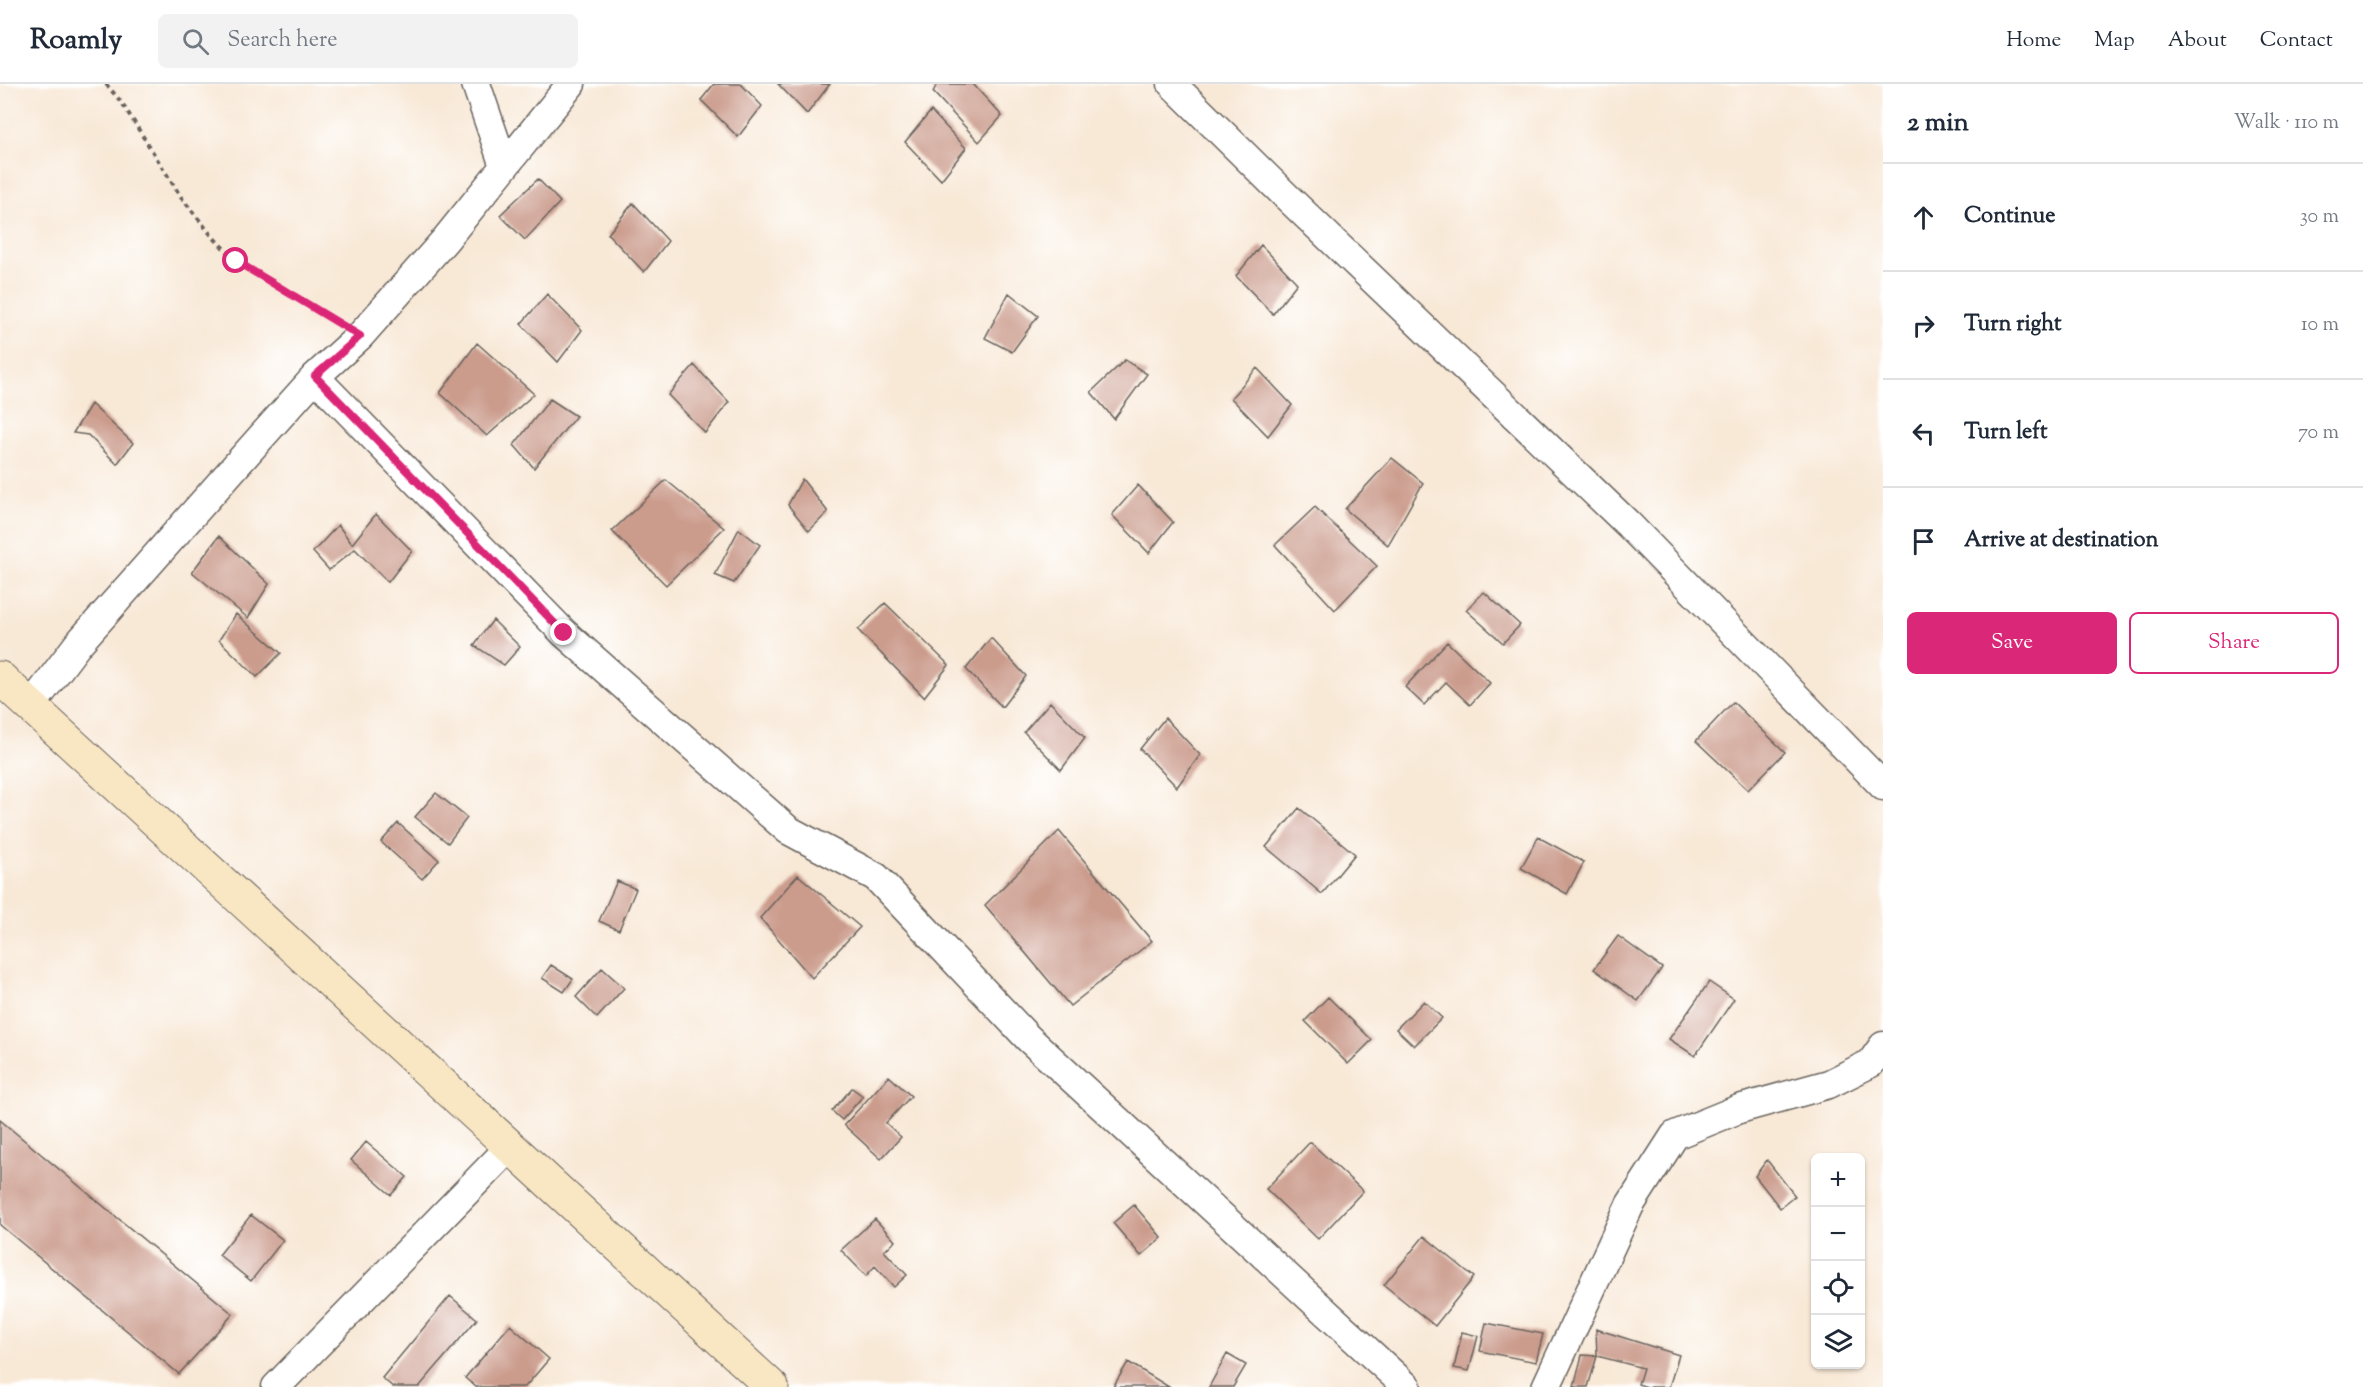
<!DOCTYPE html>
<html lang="en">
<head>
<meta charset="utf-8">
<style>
  :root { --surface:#fff; --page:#f2f2f3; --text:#1f2937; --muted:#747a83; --line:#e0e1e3; --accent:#db2777 }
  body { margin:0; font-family:"Sorts Mill Goudy",serif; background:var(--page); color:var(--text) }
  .controls { position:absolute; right:18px; bottom:18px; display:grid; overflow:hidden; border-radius:9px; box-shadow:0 2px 4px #0004 }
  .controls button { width:54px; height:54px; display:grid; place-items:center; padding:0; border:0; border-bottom:2px solid var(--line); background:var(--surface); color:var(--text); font:30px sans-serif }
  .stop { position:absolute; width:18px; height:18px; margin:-14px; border:4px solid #db2777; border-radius:50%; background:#fff }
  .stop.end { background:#db2777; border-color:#fff; box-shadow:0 2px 6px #0008 }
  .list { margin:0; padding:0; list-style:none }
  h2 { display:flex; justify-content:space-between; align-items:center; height:78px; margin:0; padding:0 24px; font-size:26px }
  h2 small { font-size:20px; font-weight:400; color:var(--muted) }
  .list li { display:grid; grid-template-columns:39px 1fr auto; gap:18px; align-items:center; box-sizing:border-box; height:108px; padding:0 24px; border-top:2px solid var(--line) }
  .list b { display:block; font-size:22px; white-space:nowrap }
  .list em { font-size:20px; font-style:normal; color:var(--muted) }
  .actions { display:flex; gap:12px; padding:18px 24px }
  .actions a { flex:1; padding:14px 0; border:2px solid var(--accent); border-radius:9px; text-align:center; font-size:21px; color:var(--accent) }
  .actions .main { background:var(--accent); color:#fff }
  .icon { flex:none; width:33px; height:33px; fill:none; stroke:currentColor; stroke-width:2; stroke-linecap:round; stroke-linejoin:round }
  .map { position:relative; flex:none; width:1883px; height:1303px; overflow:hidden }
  header { display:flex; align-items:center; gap:36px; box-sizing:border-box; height:84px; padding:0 30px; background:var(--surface); border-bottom:2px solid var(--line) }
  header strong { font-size:28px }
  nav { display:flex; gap:33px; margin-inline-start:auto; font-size:21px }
  .search { width:420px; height:54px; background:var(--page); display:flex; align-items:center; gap:15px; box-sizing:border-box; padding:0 21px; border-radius:9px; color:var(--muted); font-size:22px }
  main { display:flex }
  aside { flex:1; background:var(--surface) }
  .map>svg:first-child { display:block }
</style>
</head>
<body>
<header>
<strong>Roamly</strong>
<div class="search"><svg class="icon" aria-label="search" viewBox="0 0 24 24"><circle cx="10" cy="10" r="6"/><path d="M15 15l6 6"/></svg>Search here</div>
<nav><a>Home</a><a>Map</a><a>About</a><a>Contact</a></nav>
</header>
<main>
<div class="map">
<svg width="1883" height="1303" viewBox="0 0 1883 1303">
  <rect width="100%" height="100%" fill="#fff"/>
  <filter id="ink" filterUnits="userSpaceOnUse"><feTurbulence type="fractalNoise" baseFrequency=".0167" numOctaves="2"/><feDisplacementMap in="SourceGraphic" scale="12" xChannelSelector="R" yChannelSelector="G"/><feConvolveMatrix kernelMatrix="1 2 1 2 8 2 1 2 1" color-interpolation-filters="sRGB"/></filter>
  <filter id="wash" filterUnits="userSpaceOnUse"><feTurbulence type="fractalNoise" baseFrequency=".008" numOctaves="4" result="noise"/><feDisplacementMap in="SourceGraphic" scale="24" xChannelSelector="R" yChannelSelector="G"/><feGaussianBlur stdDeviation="1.35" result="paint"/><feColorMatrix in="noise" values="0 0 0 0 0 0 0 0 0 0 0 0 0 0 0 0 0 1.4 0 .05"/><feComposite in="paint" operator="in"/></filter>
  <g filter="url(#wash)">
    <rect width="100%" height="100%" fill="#f8e8d6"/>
    <g id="blocks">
      <!-- building -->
      <path fill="#cb9b8c" d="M714,0H741L762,22L738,53L701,16Z
        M778,0H830L807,30Z
        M937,0H973L1002,32L979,58L933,8Z
        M931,27L966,64L941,96L905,58Z
        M538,95L560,118L525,156L500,131Z
        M633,119L668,157L644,188L608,150Z
        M1261,161L1297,199L1273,230L1236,192Z
        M1009,209L1038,232L1012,268L985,254Z
        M547,210L582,246L558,278L521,240Z
        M477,259L534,310L487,352L440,309Z
        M1125,276L1147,290L1114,335L1091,308Z
        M694,281L729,318L705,349L668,311Z
        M1257,284L1292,321L1268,352L1231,314Z
        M550,315L576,332L534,384L514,361Z
        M91,320L133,359L117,380L88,351L73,349Z
        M1392,374L1423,399L1388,461L1345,425Z
        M802,395L828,428L809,447L788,421Z
        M666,396L724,444L666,501L612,447Z
        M1138,401L1173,438L1149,469L1112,431Z
        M1315,423L1377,482L1335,526L1275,461Z
        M376,430L412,467L388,498L355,465L329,486L313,468L338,441L352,460Z
        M739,445L760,461L734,499L715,491Z
        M219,452L269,500L248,534L192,488Z
        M1484,508L1520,541L1503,559L1466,526Z
        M885,519L949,581L924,613L858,546Z
        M236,530L281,569L257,593L219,556Z
        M493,536L520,563L504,581L474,561Z
        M991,554L1026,592L1002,623L966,585Z
        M1447,558L1490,599L1470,621L1446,598L1424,621L1405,603Z
        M1050,618L1085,654L1061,686L1024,648Z
        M1733,618L1785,668L1748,706L1696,657Z
        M1165,634L1200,671L1177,703L1140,665Z
        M436,709L467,734L448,759L415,733Z
        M1299,724L1355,770L1322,810L1266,763Z
        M398,739L439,776L422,795L381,758Z
        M1059,747L1152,857L1070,922L985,821Z
        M1538,753L1584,778L1567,810L1521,784Z
        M798,791L860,843L812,894L760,834Z
        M617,797L636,805L619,846L599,837Z
        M1618,852L1662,884L1638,917L1594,885Z
        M551,881L573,895L564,908L542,894Z
        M602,884L624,904L597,934L576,913Z
        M1709,898L1734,915L1695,972L1669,955Z
        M1328,913L1372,956L1348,980L1305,937Z
        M1424,917L1442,934L1414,962L1396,945Z
        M889,992L911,1012L886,1039L901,1053L881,1075L844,1041Z
        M852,1004L863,1012L842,1036L832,1027Z
        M0,1036L233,1230L179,1290L0,1141Z
        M366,1058L407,1093L391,1111L351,1076Z
        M1310,1058L1363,1107L1318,1155L1266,1105Z
        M1767,1076L1795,1112L1780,1124L1755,1092Z
        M1134,1121L1162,1154L1141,1172L1113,1139Z
        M251,1131L283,1156L251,1197L219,1171Z
        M875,1135L895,1157L884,1167L907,1191L894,1203L875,1182L866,1192L841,1166Z
        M1424,1152L1474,1193L1435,1242L1384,1201Z
        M450,1212L477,1235L419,1303H393L382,1294Z
        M1486,1239L1543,1250L1536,1278L1480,1267Z
        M510,1241L549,1275L525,1303H476L465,1294Z
        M1596,1245L1679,1271L1669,1303H1647L1638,1300L1643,1284L1597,1272Z
        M1462,1248L1478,1252L1469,1287L1454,1284Z
        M1227,1270L1246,1281L1233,1303H1209Z
        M1582,1271L1597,1272L1588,1303H1574Z
        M1128,1278L1169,1303H1113Z"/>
    </g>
  </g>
  <g filter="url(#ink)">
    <use href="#blocks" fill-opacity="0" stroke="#69635d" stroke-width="1.5"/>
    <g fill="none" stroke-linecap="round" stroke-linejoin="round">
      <defs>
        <path id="street" d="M476,0L504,82
          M1172,0L1289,115L1628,440L1883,702
          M315,293L564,549L788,746L876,793L1028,954L1407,1303
          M31,622L78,560L247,369L315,293L360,252L445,156L571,0
          M276,1303L510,1063
          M1546,1303L1630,1121L1675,1051L1739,1025L1829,1000L1871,979L1883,962"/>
        <path id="secondary" d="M0,594L772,1303"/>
      </defs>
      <!-- street casing -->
      <use href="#street" stroke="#69635d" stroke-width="31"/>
      <!-- secondary casing -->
      <use href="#secondary" stroke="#69635d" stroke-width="35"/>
      <!-- path -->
      <path stroke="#69635d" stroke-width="4" stroke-dasharray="4.5 4.5" stroke-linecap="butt" d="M106,0L122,19L181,113L212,152L236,177L331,234"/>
      <!-- street -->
      <use href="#street" stroke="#fff" stroke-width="28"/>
      <!-- secondary -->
      <use href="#secondary" stroke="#f9e7c3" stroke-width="33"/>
    </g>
  </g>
  <g fill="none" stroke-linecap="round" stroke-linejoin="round" filter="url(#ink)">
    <!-- route -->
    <path stroke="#db2777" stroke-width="8" d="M236,177L360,252L315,292L564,549"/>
  </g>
</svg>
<div class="controls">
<button>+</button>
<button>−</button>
<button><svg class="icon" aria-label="locate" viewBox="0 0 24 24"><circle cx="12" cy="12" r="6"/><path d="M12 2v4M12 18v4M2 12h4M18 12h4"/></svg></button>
<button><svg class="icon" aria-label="layers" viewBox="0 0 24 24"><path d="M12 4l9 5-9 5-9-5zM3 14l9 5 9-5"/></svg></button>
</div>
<div class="stop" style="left:236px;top:177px"></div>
<div class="stop end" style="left:564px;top:549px"></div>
</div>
<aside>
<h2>2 min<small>Walk · 110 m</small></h2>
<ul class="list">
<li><svg class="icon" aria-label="ahead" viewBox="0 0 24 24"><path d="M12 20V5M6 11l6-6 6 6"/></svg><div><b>Continue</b></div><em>30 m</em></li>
<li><svg class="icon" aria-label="right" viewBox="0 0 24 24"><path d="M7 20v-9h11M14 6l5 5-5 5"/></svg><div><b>Turn right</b></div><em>10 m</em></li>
<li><svg class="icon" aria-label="left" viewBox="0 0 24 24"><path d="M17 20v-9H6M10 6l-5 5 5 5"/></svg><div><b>Turn left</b></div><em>70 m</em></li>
<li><svg class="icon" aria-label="arrive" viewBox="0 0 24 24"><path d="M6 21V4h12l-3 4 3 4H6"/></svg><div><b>Arrive at destination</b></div></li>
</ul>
<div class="actions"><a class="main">Save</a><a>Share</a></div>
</aside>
</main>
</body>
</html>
